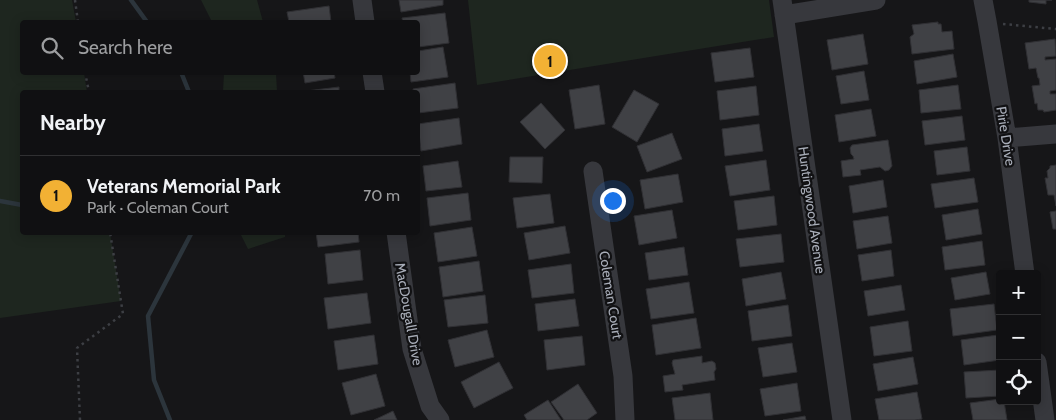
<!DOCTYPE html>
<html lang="en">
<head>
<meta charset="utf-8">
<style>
  :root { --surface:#101012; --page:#1e1e20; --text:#f1f3f6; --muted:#9c9d9f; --line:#303032; --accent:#f2b134 }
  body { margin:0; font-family:Cabin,sans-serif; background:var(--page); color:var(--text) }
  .controls { position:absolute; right:15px; bottom:15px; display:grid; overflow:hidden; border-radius:5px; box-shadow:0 2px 12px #0003 }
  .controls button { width:45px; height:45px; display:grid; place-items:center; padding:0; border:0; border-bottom:1px solid var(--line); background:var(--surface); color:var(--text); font:25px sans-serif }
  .you { position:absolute; left:612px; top:200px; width:18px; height:18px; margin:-12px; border:4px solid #fff; border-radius:50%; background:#1a73e8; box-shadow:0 0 0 8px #1a73e833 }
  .badge { display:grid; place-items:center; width:32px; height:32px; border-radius:50%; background:var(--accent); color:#111; font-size:16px; font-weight:700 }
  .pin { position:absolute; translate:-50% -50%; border:2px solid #fff; box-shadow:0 1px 5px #0006 }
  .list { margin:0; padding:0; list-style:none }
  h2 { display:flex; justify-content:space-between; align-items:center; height:65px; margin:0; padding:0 20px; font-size:21px }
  h2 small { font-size:16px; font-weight:400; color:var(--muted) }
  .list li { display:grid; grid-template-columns:32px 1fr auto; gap:15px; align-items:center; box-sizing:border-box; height:80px; padding:0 20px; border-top:1px solid var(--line) }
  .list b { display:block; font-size:19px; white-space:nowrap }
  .list p { margin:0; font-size:16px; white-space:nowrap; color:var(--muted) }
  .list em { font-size:16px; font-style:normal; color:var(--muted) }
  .icon { flex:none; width:28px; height:28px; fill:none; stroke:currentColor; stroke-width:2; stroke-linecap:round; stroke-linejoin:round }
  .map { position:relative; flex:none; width:1056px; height:420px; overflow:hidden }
  .search { position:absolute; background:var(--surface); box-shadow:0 2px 12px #0003; left:20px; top:20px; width:400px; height:55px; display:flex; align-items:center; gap:12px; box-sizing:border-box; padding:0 18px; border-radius:5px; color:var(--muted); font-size:19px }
  .panel { position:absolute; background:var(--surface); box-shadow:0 2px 12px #0003; left:20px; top:90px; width:400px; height:145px; border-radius:5px }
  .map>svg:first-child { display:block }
</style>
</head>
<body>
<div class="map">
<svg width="1056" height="420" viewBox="0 0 1056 420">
  <rect width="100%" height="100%" fill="#161618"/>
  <!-- green -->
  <path fill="#1e261f" d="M0,0H72L76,22H22V72L84,73L87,92H22V232L110,233L121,301L0,318Z
    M201,0H257L263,22H212Z
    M468,0H769L774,37L477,85Z
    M224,73H276L277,92H223Z
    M240,233H285V237L248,249Z"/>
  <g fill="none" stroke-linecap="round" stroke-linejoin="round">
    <!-- stream -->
    <path stroke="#2c353c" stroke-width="4.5" d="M131,0L147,22
      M181,72L189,92
      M0,201L22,205
      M170,420L154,380L148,316L192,232"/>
  </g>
  <!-- building -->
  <path fill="#404145" stroke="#303034" d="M399,0H443V5L401,12Z
    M1029,0H1052H1046V4L1029,2Z
    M329,6L331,22H289L287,12Z
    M445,13L449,43L418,47V22H403L402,18Z
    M938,22V24H941L942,32L952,31L954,49L912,54L910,37L914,34L912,25Z
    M863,34L868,64L832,70L827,40Z
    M1055,39L1056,56L1045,57V60L1056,59V90L1050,91V94H1056V110L1044,112L1043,110H1038L1037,103L1035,104L1032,86L1040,85L1039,78H1038L1036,68L1029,69L1025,43Z
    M443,47L448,77L411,82L410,72H418V51Z
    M750,48L754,77L715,82L711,53Z
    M953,54L957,77L917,84L914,61Z
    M864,71L869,100L841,104L836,76Z
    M303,72H334L335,78L305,83Z
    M455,83L458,108L418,113V92H414L413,89Z
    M599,85L605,124L575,129L569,90Z
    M958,85L961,109L921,113L919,90Z
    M756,86L759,115L720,120L717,91Z
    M339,87V92H298Z
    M634,90L659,104L637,142L612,127Z
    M541,103L565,130L545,149L520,122Z
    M871,109L876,136L839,142L835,115Z
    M962,116L965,140L925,145L922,121Z
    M459,118L462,144L421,151L418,124Z
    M759,124L763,151L725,156L722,129Z
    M672,133L682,159L647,172L637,146Z
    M888,140L892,166L889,170L885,171L880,167L860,170L861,175L843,177L841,161L854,159L853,156L851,154L850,148L852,145Z
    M967,147L970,171L937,175L934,151Z
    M510,157H543L542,183L509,182Z
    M766,160L770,190L730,196L725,166Z
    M458,161L462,187L426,191L423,166Z
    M1056,165V206L1054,195H1048L1045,178H1048L1047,171L1050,168V166Z
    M678,174L683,202L645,209L640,180Z
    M974,178L978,202L935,208L931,184Z
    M883,180L887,207L853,213L849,186Z
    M468,193L471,220L430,226L427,198Z
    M550,194L554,223L517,228L513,198Z
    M774,196L777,225L738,230L734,201Z
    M978,209L982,234L946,240L942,215Z
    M672,210L677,238L639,245L634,216Z
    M1056,211V229H1053L1050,212Z
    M888,216L892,243L857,249L853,221Z
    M565,226L570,253L529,260L524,233Z
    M472,227L477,256L438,262L434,233Z
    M316,232H358L359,242L318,247Z
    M781,234L784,262L740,267L736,239Z
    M982,241L985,265L945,270L942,247Z
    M684,247L688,275L649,280L645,253Z
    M360,250L363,280L328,284L325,254Z
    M891,250L894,276L862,281L858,255Z
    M479,261L483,291L443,297L439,267Z
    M571,264L574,293L532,298L528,270Z
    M781,272L786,299L746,306L742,279Z
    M986,272L990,294L955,300L951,278Z
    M689,282L694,313L651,319L646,289Z
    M901,285L905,310L868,316L864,291Z
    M367,293L371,323L328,329L324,298Z
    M485,295L488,323L448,327L444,300Z
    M575,299L579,326L538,331L535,304Z
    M994,304L997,330L953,336L950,309Z
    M788,305L792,336L752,341L748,311Z
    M696,318L701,348L656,355L652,325Z
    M908,321L912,351L874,356L870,327Z
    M487,330L494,357L455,367L448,340Z
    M374,335L378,364L338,370L334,341Z
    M998,335L1000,360L964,365L961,340Z
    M582,336L585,365L547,370L544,340Z
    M792,343L797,372L763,377L758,348Z
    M702,356V363L712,361L715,363L716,369L714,372L715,380L682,385L683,390L665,392L663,376L675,374L672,363L673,360Z
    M913,357L918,384L878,391L873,364Z
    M499,362L513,388L474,408L461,382Z
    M1000,370V396L966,398L964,372Z
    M376,374L385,406L351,415L342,383Z
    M797,383L801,411L765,416L760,389Z
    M578,384L597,413L587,420H564L551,402Z
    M917,392L922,419L915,420H879L875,399Z
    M710,393L713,420H675L672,398Z
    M1000,399V401H1004L1007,420H973L970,403Z
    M548,400L561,420H527L524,415Z
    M393,411L397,420H374Z
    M805,416L806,420H783Z"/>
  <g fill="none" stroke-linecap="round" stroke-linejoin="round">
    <!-- path -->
    <path stroke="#3d3f44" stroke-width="2.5" stroke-dasharray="2.5 4" stroke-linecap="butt" d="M75,0L78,22
      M1003,24L1056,29
      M85,72L89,92
      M80,420L77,348L123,314L110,232"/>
    <!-- minor -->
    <path stroke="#37383d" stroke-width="19" d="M362,0L365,22
      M782,0L842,420
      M983,0L987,21L1007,138L1025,274
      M784,15L876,0
      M372,72L375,92
      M1007,138L1056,134
      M593,171L623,376L625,420
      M396,232L412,349L430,406L440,420
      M1037,362L1045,420"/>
  </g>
  <g text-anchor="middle" stroke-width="4.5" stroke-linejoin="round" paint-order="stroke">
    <!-- street labels -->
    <g font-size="14" fill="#a8adb8" stroke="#111113">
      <text transform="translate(1006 136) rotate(81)" y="5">Pirie Drive</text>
      <text transform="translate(812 210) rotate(82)" y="5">Huntingwood Avenue</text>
      <text transform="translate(611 295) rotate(81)" y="5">Coleman Court</text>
      <text transform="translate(409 314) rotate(80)" y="5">MacDougall Drive</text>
    </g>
  </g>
</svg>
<div class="controls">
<button>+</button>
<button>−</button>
<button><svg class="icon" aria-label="locate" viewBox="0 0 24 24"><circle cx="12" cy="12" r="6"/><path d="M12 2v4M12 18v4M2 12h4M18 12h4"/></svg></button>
</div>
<div class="you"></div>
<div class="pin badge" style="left:550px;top:61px">1</div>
<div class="search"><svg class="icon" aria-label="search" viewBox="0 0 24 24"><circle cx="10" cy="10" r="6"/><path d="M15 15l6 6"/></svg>Search here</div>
<section class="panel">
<h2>Nearby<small></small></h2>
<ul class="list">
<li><span class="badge">1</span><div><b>Veterans Memorial Park</b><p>Park · Coleman Court</p></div><em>70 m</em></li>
</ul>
</section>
</div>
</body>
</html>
